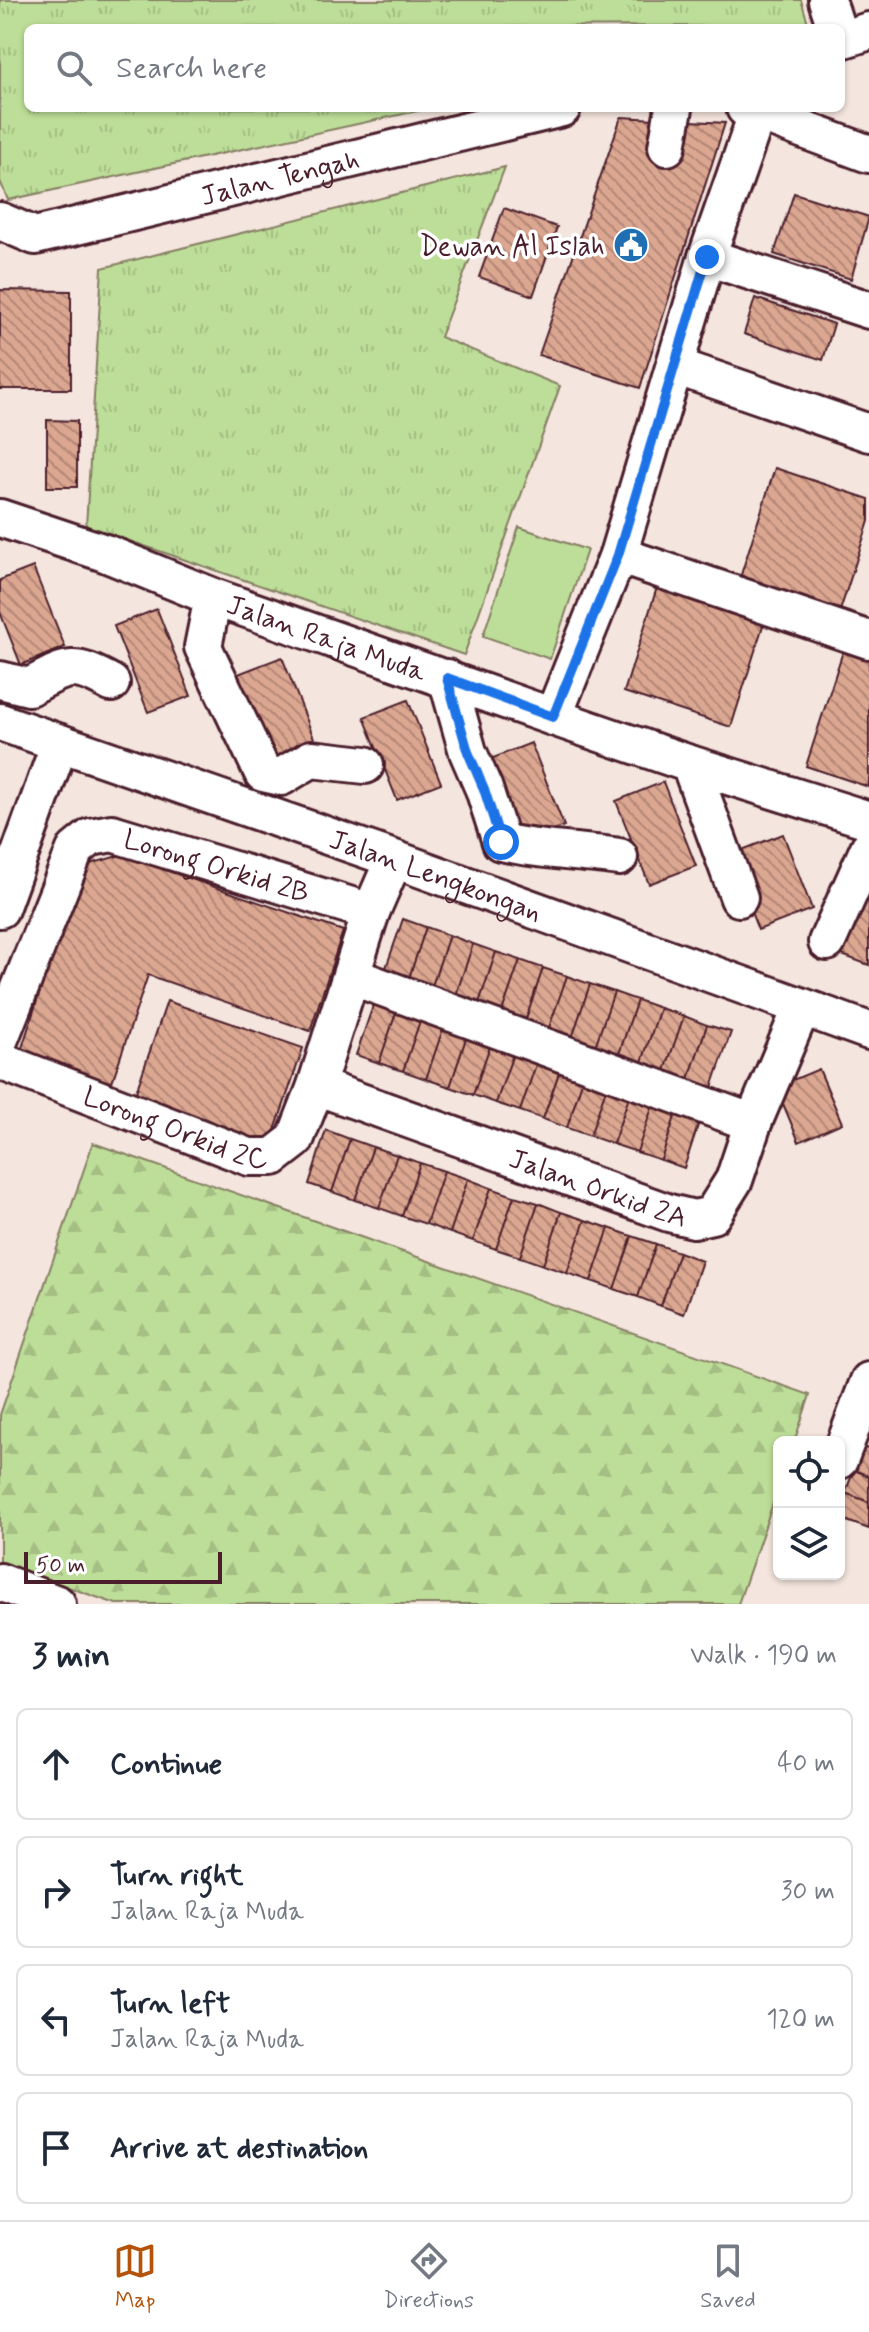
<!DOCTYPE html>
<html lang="en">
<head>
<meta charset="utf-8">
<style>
  :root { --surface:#fff; --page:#f6f6f7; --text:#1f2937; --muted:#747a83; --line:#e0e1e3; --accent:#b45309 }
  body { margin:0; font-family:Mynerve,sans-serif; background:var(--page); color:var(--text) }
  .controls { position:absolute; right:24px; bottom:24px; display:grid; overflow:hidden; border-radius:12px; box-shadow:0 2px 6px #0004 }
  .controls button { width:72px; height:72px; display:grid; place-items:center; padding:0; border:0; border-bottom:2px solid var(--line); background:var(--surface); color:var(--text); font:40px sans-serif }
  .scale { position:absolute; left:24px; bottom:20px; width:198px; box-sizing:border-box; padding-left:8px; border:4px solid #4a1f2b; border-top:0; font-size:22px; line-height:28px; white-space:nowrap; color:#4a1f2b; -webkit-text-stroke:6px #fff; paint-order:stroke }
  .stop { position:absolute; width:24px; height:24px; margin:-18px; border:6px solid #1a73e8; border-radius:50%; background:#fff }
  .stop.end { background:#1a73e8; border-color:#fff; box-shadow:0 2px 8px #0008 }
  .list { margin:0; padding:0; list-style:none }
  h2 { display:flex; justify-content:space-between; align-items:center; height:104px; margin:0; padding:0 32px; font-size:34px }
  h2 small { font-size:26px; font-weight:400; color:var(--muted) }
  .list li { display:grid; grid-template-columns:52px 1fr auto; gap:24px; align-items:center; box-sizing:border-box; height:112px; margin:0 16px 16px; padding:0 16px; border:2px solid var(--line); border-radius:12px }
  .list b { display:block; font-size:30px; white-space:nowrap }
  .list p { margin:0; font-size:26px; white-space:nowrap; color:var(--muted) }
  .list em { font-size:26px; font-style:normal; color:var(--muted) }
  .icon { flex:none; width:44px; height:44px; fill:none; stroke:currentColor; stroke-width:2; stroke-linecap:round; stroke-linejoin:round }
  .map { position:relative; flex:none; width:869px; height:1604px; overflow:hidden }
  .search { position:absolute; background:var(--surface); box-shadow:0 2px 6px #0004; left:24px; right:24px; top:24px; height:88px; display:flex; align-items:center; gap:20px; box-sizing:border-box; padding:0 28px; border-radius:12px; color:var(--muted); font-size:30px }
  .sheet { height:616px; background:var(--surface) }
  nav { display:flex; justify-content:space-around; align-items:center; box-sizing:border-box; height:112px; border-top:2px solid var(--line); background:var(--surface); font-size:22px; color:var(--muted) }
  nav a { display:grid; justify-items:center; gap:4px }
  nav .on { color:var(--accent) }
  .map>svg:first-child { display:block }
</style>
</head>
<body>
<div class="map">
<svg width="869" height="1604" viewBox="0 0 869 1604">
  <defs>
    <pattern id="grass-tufts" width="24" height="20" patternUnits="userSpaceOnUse" patternTransform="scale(2)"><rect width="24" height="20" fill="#bdde98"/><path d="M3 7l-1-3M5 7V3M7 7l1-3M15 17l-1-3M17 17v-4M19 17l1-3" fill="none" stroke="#a4be83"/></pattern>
    <pattern id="forest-firs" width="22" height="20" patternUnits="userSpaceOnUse" patternTransform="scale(2)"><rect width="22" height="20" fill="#bdde98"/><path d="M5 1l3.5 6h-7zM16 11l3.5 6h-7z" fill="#a4be83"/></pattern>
    <pattern id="building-back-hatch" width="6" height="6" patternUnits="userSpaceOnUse" patternTransform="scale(2)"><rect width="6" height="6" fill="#dca791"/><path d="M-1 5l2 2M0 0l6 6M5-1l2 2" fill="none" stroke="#b48777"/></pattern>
  </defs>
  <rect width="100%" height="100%" fill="#f4e5de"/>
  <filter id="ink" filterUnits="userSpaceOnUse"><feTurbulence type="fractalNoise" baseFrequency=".0125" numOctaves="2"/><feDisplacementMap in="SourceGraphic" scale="16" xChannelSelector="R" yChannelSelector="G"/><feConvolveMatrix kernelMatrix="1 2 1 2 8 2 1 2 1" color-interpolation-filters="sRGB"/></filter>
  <g filter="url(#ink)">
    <!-- grass -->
    <path fill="url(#grass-tufts)" stroke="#847e62" stroke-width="2" d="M0,0H801L809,26L28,28V108H431L8,200L0,181Z
      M505,167L440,337L560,386L464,655L86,526L102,268Z"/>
    <!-- forest -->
    <path fill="url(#forest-firs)" stroke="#847e62" stroke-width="2" d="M93,1143L810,1395L794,1442H779V1486L738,1604H116L0,1563V1415Z"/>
    <!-- pitch -->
    <path fill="#bdde98" stroke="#847e62" stroke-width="2" d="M519,527L587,550L550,659L483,636Z"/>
    <!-- building -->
    <path fill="url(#building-back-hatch)" stroke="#4a1f2b" stroke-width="2" d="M621,117L725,123L640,388L539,355Z
      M794,193L869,217L851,279L774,254Z
      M504,208L557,227L533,296L479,277Z
      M0,290L71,291V389H0Z
      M755,298L834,324L823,360L744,334Z
      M47,420L77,421V487H47Z
      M775,468L869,499V521L838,617L738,584Z
      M33,567L65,647L21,665L0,612V580Z
      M659,581L766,616L731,727L624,692Z
      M157,609L191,696L148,712L114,626Z
      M844,648L869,656V787L806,766Z
      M282,657L315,741L272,758L238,674Z
      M408,700L441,783L397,800L364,717Z
      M531,743L564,826L521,843L488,760Z
      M663,782L696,866L649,884L616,801Z
      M783,834L812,909L758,930L729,855Z
      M121,855L343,931L310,1031L148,975L111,1085L20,1054L80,867Z
      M869,884V965L839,954Z
      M403,919L426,927L405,990L381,982Z
      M426,927L449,935L428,998L405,990Z
      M449,935L473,944L452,1007L428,998Z
      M473,944L496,952L475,1015L452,1007Z
      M496,952L520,960L498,1023L475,1015Z
      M520,960L543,968L522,1031L498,1023Z
      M543,968L567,976L545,1039L522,1031Z
      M567,976L590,984L569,1047L545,1039Z
      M590,984L614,992L592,1055L569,1047Z
      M614,992L637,1000L616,1063L592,1055Z
      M375,1000L398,1007L379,1063L356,1055Z
      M637,1000L660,1008L639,1071L616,1063Z
      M167,1001L303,1048L270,1145L134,1098Z
      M398,1007L422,1015L403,1071L379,1063Z
      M660,1008L684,1016L662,1079L639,1071Z
      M422,1015L445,1023L426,1079L403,1071Z
      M684,1016L707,1025L686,1087L662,1079Z
      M445,1023L468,1032L450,1087L426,1079Z
      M707,1025L731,1032L709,1096L686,1087Z
      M468,1032L492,1040L473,1095L450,1087Z
      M492,1040L515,1048L496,1103L473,1095Z
      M515,1048L539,1056L520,1111L496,1103Z
      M539,1056L562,1064L543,1119L520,1111Z
      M562,1064L585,1072L567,1128L543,1119Z
      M819,1069L842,1123L799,1142L776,1087Z
      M585,1072L609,1080L590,1136L567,1128Z
      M609,1080L632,1088L613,1144L590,1136Z
      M632,1088L656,1096L637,1152L613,1144Z
      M656,1096L679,1104L661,1160L637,1152Z
      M679,1104L702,1113L684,1168L661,1160Z
      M326,1130L350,1139L332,1192L309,1184Z
      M350,1139L373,1147L355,1200L332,1192Z
      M373,1147L397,1155L379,1208L355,1200Z
      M397,1155L420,1163L402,1216L379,1208Z
      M420,1163L444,1171L426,1224L402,1216Z
      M444,1171L468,1179L450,1233L426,1224Z
      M468,1179L491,1188L473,1241L450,1233Z
      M491,1188L514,1196L496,1249L473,1241Z
      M514,1196L538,1203L520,1257L496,1249Z
      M538,1203L561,1212L543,1265L520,1257Z
      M561,1212L585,1220L567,1273L543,1265Z
      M585,1220L609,1228L591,1281L567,1273Z
      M609,1228L632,1236L614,1289L591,1281Z
      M632,1236L656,1244L638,1297L614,1289Z
      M656,1244L679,1252L661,1306L638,1297Z
      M679,1252L702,1261L684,1314L661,1306Z
      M862,1447L869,1449V1476L854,1470Z
      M854,1470L869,1476V1502L845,1493Z
      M845,1493L869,1502V1529L839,1518Z"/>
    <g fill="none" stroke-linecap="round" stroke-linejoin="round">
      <defs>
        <g id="minor">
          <path d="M827,0L836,28"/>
          <path d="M841,40L869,31"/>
          <path d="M745,108L869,154"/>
          <path d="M667,147L674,108"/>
          <path id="s1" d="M0,221L35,236L562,108"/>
          <path d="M707,257L869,310"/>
          <path d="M675,366L869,433"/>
          <path id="s2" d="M0,518L105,553L213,597L553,717L618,555L707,257L757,114"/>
          <path d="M618,555L869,640"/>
          <path d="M213,597L203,647L263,773L281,777L311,759L365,765"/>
          <path d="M447,678L468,752L484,789L501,842C540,851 580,851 619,857"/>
          <path d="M0,680L29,687C67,667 71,661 111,683"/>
          <path d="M553,717L690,764L869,820"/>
          <path id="s3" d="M0,722L394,859L869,1031"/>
          <path d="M690,764L739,898"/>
          <path d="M0,909L60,743"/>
          <path d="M827,942L869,848"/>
          <path d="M351,976L753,1123"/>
          <path id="s4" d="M0,1038L75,850L91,837L112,833L371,912"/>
          <path id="s5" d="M0,1061L249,1157H273L295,1140L316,1086L371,912L394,859"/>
          <path id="s6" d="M316,1086L669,1213L694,1219L712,1215L734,1180L753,1123L802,1007"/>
          <path d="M839,1460L869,1381"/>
          <path d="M0,1582L57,1604"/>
        </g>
      </defs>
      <!-- minor casing -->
      <use href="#minor" stroke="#4a1f2b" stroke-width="42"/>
      <!-- minor -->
      <use href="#minor" stroke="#fff" stroke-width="36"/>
    </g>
  </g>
  <g fill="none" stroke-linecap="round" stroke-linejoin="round" filter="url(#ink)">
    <!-- route -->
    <path stroke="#1a73e8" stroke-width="10" d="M501,842L484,789L468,752L447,678L553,717L618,555L707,257"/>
  </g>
  <!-- icons -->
  <defs>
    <symbol id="civic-disc" viewBox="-11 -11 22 22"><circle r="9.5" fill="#1f6fb2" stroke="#fff"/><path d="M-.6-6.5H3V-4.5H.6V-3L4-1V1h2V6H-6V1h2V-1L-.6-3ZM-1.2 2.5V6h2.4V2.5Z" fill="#fff"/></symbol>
  </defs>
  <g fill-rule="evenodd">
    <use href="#civic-disc" x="611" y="225" width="40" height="40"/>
  </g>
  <g text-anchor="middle" stroke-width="7" stroke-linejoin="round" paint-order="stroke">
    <!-- street labels -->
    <g font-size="28" fill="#4a1f2b" stroke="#fff">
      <text dy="10" stroke="none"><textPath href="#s1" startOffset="290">Jalan Tengah</textPath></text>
      <text dy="10" stroke="none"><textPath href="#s2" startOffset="348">Jalan Raja Muda</textPath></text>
      <text dy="10" stroke="none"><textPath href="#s4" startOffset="354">Lorong Orkid 2B</textPath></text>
      <text dy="10" stroke="none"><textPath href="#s3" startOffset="462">Jalan Lengkongan</textPath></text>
      <text dy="10" stroke="none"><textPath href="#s5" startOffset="188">Lorong Orkid 2C</textPath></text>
      <text dy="10" stroke="none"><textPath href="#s6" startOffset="300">Jalan Orkid 2A</textPath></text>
    </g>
    <!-- poi labels -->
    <g font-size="28" fill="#4a1f2b" stroke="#fff" text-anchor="end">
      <text x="605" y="255">Dewan Al Islah</text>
    </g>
  </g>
</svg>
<div class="controls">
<button><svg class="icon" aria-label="locate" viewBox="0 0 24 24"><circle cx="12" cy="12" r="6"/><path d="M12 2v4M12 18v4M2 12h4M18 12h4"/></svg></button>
<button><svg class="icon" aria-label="layers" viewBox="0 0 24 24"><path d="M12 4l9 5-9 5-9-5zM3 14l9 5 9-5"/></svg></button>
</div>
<div class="scale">50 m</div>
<div class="stop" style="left:501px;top:842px"></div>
<div class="stop end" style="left:707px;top:257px"></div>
<div class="search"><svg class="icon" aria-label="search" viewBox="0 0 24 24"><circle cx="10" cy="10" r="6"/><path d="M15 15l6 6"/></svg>Search here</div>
</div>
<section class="sheet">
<h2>3 min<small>Walk · 190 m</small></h2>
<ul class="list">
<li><svg class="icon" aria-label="ahead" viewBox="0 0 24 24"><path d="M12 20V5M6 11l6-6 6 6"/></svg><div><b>Continue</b></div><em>40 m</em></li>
<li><svg class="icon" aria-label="right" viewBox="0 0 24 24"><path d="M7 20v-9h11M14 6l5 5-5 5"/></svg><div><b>Turn right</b><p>Jalan Raja Muda</p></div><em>30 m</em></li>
<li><svg class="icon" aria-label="left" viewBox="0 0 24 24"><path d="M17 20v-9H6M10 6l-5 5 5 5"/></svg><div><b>Turn left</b><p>Jalan Raja Muda</p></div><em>120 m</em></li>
<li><svg class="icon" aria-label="arrive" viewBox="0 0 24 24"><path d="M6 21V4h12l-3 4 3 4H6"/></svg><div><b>Arrive at destination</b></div></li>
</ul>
</section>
<nav>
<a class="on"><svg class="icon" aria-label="map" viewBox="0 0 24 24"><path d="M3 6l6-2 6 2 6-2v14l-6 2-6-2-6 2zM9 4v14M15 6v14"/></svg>Map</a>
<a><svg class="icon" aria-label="directions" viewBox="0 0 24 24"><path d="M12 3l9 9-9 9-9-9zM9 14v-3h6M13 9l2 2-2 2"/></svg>Directions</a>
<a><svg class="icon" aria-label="saved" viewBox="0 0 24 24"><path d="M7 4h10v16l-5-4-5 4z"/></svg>Saved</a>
</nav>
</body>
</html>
